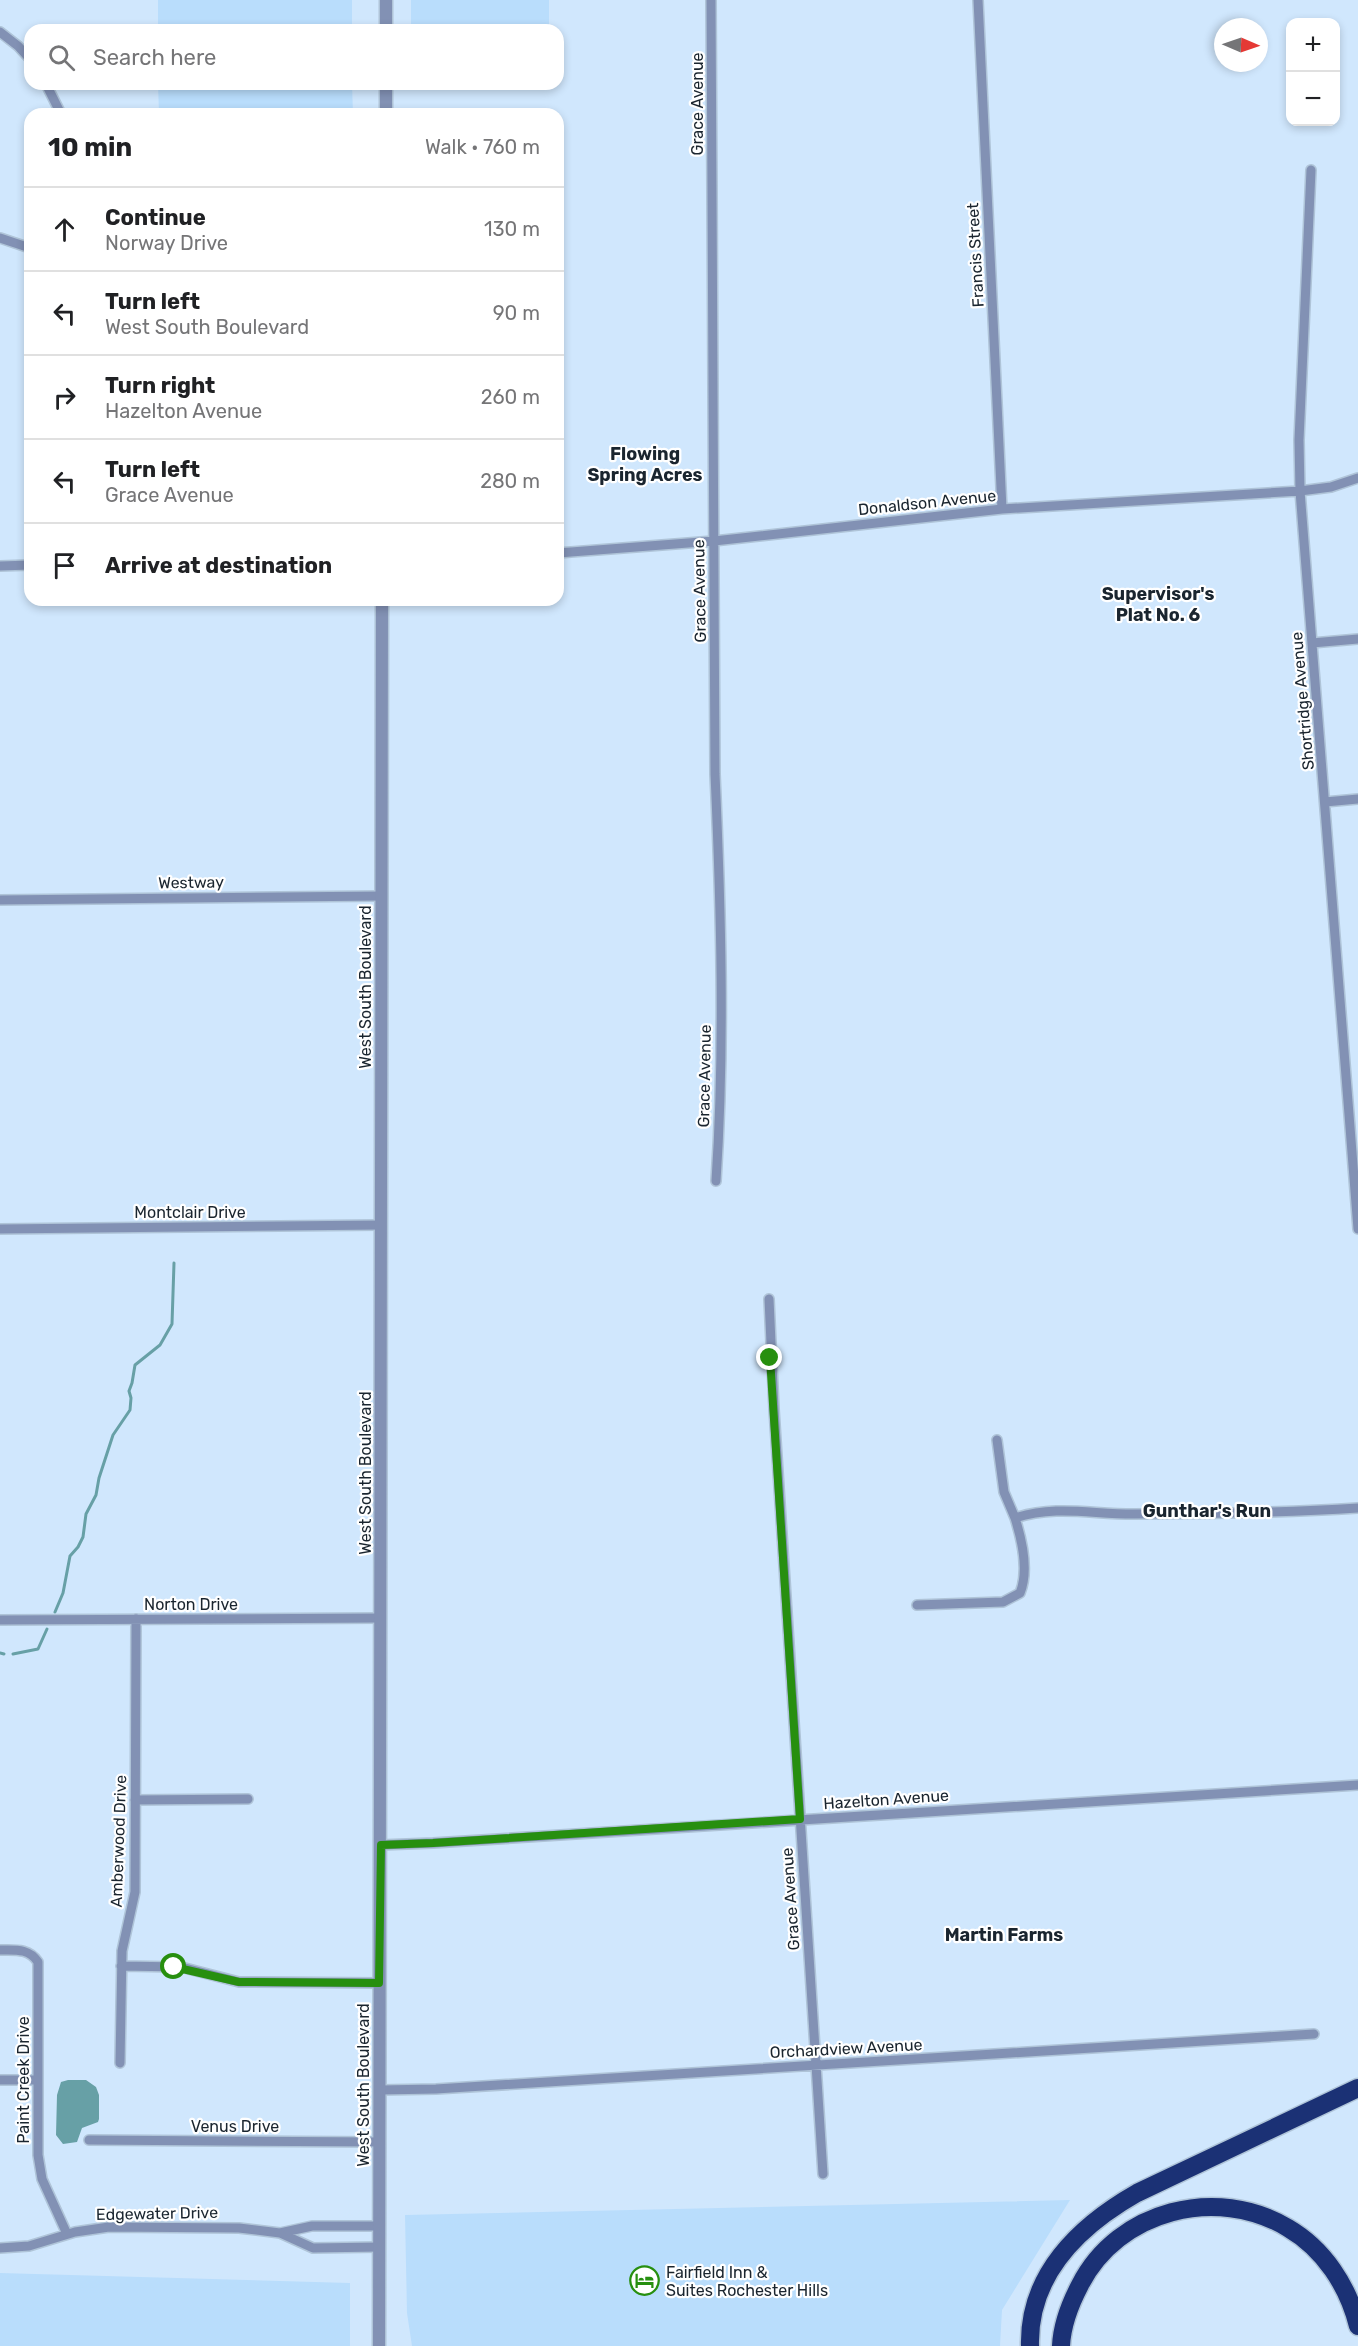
<!DOCTYPE html>
<html lang="en">
<head>
<meta charset="utf-8">
<style>
  :root { --surface:#fff; --page:#f6f6f6; --text:#202124; --muted:#757577; --line:#e0e0e0 }
  body { margin:0; font-family:Rubik,sans-serif; background:var(--page); color:var(--text) }
  .controls { position:absolute; right:18px; top:18px; display:grid; overflow:hidden; border-radius:12px; box-shadow:0 3px 9px #0003 }
  .controls button { width:54px; height:54px; display:grid; place-items:center; padding:0; border:0; border-bottom:2px solid var(--line); background:var(--surface); color:var(--text); font:30px sans-serif }
  .compass { position:absolute; left:1214px; top:18px; width:54px; height:54px; border-radius:50%; background:var(--surface); box-shadow:0 3px 9px #0003; rotate:92deg }
  .stop { position:absolute; width:18px; height:18px; margin:-14px; border:4px solid #278f0f; border-radius:50%; background:#fff }
  .stop.end { background:#278f0f; border-color:#fff; box-shadow:0 2px 6px #0008 }
  .list { margin:0; padding:0; list-style:none }
  h2 { display:flex; justify-content:space-between; align-items:center; height:78px; margin:0; padding:0 24px; font-size:26px }
  h2 small { font-size:20px; font-weight:400; color:var(--muted) }
  .list li { display:grid; grid-template-columns:39px 1fr auto; gap:18px; align-items:center; box-sizing:border-box; height:84px; padding:0 24px; border-top:2px solid var(--line) }
  .list b { display:block; font-size:22px; white-space:nowrap }
  .list p { margin:0; font-size:20px; white-space:nowrap; color:var(--muted) }
  .list em { font-size:20px; font-style:normal; color:var(--muted) }
  .icon { flex:none; width:33px; height:33px; fill:none; stroke:currentColor; stroke-width:2; stroke-linecap:round; stroke-linejoin:round }
  .map { position:relative; flex:none; width:1358px; height:2346px; overflow:hidden }
  .search { position:absolute; background:var(--surface); box-shadow:0 3px 9px #0003; left:24px; top:24px; width:540px; height:66px; display:flex; align-items:center; gap:15px; box-sizing:border-box; padding:0 21px; border-radius:18px; color:var(--muted); font-size:22px }
  .panel { position:absolute; background:var(--surface); box-shadow:0 3px 9px #0003; left:24px; top:108px; width:540px; height:498px; border-radius:18px }
  .map>svg:first-child { display:block }
</style>
</head>
<body>
<div class="map">
<svg width="1358" height="2346" viewBox="0 0 1358 2346">
  <rect width="100%" height="100%" fill="#d0e7fd"/>
  <!-- built -->
  <path fill="#b9ddfc" d="M158,0H352V30H158Z
    M411,0H549V30H411Z
    M158,84H352L353,114H159Z
    M1070,2200L1002,2310L1000,2346H412L407,2313L405,2215Z
    M0,2273L350,2283V2346H0Z"/>
  <!-- water -->
  <path fill="#67a0a6" d="M68,2080H86L96,2087L99,2095V2119L98,2122L82,2128L77,2142L63,2144L56,2135L57,2095L61,2082Z"/>
  <g fill="none" stroke-linecap="round" stroke-linejoin="round">
    <!-- stream -->
    <path stroke="#67a0a6" stroke-width="3" d="M55,1612L63,1593L70,1556L78,1547L83,1537L86,1514L96,1495L99,1478L113,1435L130,1410L131,1398L129,1391L132,1383L135,1365L160,1345L172,1324L174,1263
      M0,1653L4,1654
      M13,1654L38,1649L47,1629"/>
    <defs>
      <path id="minor" d="M711,0L715,774C721,909 725,1046 716,1181
        M978,0L1002,509
        M0,32L18,46L30,59
        M46,84L61,114
        M1311,170L1299,440L1300,491L1358,1229
        M0,238L30,248
        M558,553L714,541L1002,509L1300,491L1331,487L1358,478
        M0,566L30,565
        M1312,643L1358,639
        M1325,802L1358,799
        M0,900L382,896
        M0,1229L381,1225
        M769,1299L774,1409L823,2174
        M997,1440L1004,1492L1015,1518
        M917,1605L1003,1602L1020,1593C1029,1571 1022,1540 1015,1518C1056,1505 1090,1514 1133,1514C1208,1514 1283,1513 1358,1508
        M0,1620L381,1618
        M135,1800L248,1799
        M381,1845L433,1843L1358,1785
        M0,1950C15,1950 29,1948 38,1962V2155L42,2179L67,2234
        M121,1966L181,1967L239,1982L379,1983
        M120,2063L122,1951L135,1892L136,1619
        M0,2080H38
        M380,2090L436,2089L1314,2034
        M89,2140L380,2142
        M379,2247L313,2248L280,2233L312,2226H380
        M0,2248L29,2246L75,2232L109,2227L239,2228L280,2233"/>
      <path id="tertiary" d="M386,30V0
        M386,84V114
        M379,2346L382,600"/>
      <path id="motorway" d="M1030,2346C1028,2275 1079,2226 1137,2193L1358,2088
        M1061,2346C1062,2325 1070,2304 1080,2285C1118,2210 1217,2185 1288,2228C1324,2249 1348,2286 1358,2326"/>
    </defs>
    <!-- minor casing -->
    <use href="#minor" stroke="#afc4d8" stroke-width="12"/>
    <!-- tertiary casing -->
    <use href="#tertiary" stroke="#afc4d8" stroke-width="15"/>
    <!-- motorway casing -->
    <use href="#motorway" stroke="#afc4d8" stroke-width="21"/>
    <!-- minor -->
    <use href="#minor" stroke="#8291b4" stroke-width="9"/>
    <!-- tertiary -->
    <use href="#tertiary" stroke="#8291b4" stroke-width="12"/>
    <!-- motorway -->
    <use href="#motorway" stroke="#1b3175" stroke-width="18"/>
  </g>
  <g fill="none" stroke-linecap="round" stroke-linejoin="round">
    <!-- route -->
    <path stroke="#278f0f" stroke-width="8" d="M174,1967L239,1982L379,1983L381,1845L433,1843L800,1819L770,1358"/>
  </g>
  <!-- icons -->
  <defs>
    <symbol id="hotel-ring" viewBox="-11 -11 22 22"><circle r="9.5" fill="#fff" stroke="#278f0f" stroke-width="1.5"/><path d="M-6-4.5h1.5V1H6V5H4.5V3h-9V5H-6ZM-4 0a1.8 1.8 0 1 1 3.6 0ZM.5 0V-2.5h3Q6-2.5 6 0Z" fill="#278f0f"/></symbol>
  </defs>
  <g fill-rule="evenodd">
    <use href="#hotel-ring" x="628" y="2264" width="33" height="33"/>
  </g>
  <g text-anchor="middle" stroke-width="4.5" stroke-linejoin="round" paint-order="stroke">
    <!-- street labels -->
    <g font-size="16" fill="#1a252f" stroke="#fff">
      <text transform="translate(697 104) rotate(-90)" y="6">Grace Avenue</text>
      <text transform="translate(975 255) rotate(-93)" y="6">Francis Street</text>
      <text transform="translate(927 502) rotate(-6)" y="6">Donaldson Avenue</text>
      <text transform="translate(699 591) rotate(-91)" y="6">Grace Avenue</text>
      <text transform="translate(1302 701) rotate(-95)" y="6">Shortridge Avenue</text>
      <text transform="translate(191 882) rotate(-1)" y="6">Westway</text>
      <text transform="translate(365 987) rotate(-90)" y="6">West South Boulevard</text>
      <text transform="translate(704 1076) rotate(-89)" y="6">Grace Avenue</text>
      <text x="190" y="1218">Montclair Drive</text>
      <text transform="translate(365 1473) rotate(-90)" y="6">West South Boulevard</text>
      <text x="191" y="1610">Norton Drive</text>
      <text transform="translate(886 1799) rotate(-4)" y="6">Hazelton Avenue</text>
      <text transform="translate(118 1841) rotate(-88)" y="6">Amberwood Drive</text>
      <text transform="translate(790 1899) rotate(-94)" y="6">Grace Avenue</text>
      <text transform="translate(846 2048) rotate(-3)" y="6">Orchardview Avenue</text>
      <text transform="translate(23 2080) rotate(-90)" y="6">Paint Creek Drive</text>
      <text transform="translate(363 2085) rotate(-90)" y="6">West South Boulevard</text>
      <text x="235" y="2132">Venus Drive</text>
      <text transform="translate(157 2213) rotate(-1)" y="6">Edgewater Drive</text>
    </g>
    <!-- poi labels -->
    <g font-size="16" fill="#1a252f" stroke="#fff" text-anchor="start">
      <text x="666" y="2278">Fairfield Inn &amp;<tspan x="666" dy="18">Suites Rochester Hills</tspan></text>
    </g>
    <!-- neighbourhood labels -->
    <g font-size="18" font-weight="bold" fill="#1a252f" stroke="#fff">
      <text x="645" y="460">Flowing<tspan x="645" dy="21">Spring Acres</tspan></text>
      <text x="1158" y="600">Supervisor's<tspan x="1158" dy="21">Plat No. 6</tspan></text>
      <text x="1207" y="1517">Gunthar's Run</text>
      <text x="1004" y="1941">Martin Farms</text>
    </g>
  </g>
</svg>
<div class="controls">
<button>+</button>
<button>−</button>
</div>
<svg class="compass" viewBox="-18 -18 36 36"><path d="M0-13l5 13h-10z" fill="#e53935"/><path d="M0 13l5-13h-10z" fill="#757577"/></svg>
<div class="stop" style="left:174px;top:1967px"></div>
<div class="stop end" style="left:770px;top:1358px"></div>
<div class="search"><svg class="icon" aria-label="search" viewBox="0 0 24 24"><circle cx="10" cy="10" r="6"/><path d="M15 15l6 6"/></svg>Search here</div>
<section class="panel">
<h2>10 min<small>Walk · 760 m</small></h2>
<ul class="list">
<li><svg class="icon" aria-label="ahead" viewBox="0 0 24 24"><path d="M12 20V5M6 11l6-6 6 6"/></svg><div><b>Continue</b><p>Norway Drive</p></div><em>130 m</em></li>
<li><svg class="icon" aria-label="left" viewBox="0 0 24 24"><path d="M17 20v-9H6M10 6l-5 5 5 5"/></svg><div><b>Turn left</b><p>West South Boulevard</p></div><em>90 m</em></li>
<li><svg class="icon" aria-label="right" viewBox="0 0 24 24"><path d="M7 20v-9h11M14 6l5 5-5 5"/></svg><div><b>Turn right</b><p>Hazelton Avenue</p></div><em>260 m</em></li>
<li><svg class="icon" aria-label="left" viewBox="0 0 24 24"><path d="M17 20v-9H6M10 6l-5 5 5 5"/></svg><div><b>Turn left</b><p>Grace Avenue</p></div><em>280 m</em></li>
<li><svg class="icon" aria-label="arrive" viewBox="0 0 24 24"><path d="M6 21V4h12l-3 4 3 4H6"/></svg><div><b>Arrive at destination</b></div></li>
</ul>
</section>
</div>
</body>
</html>
